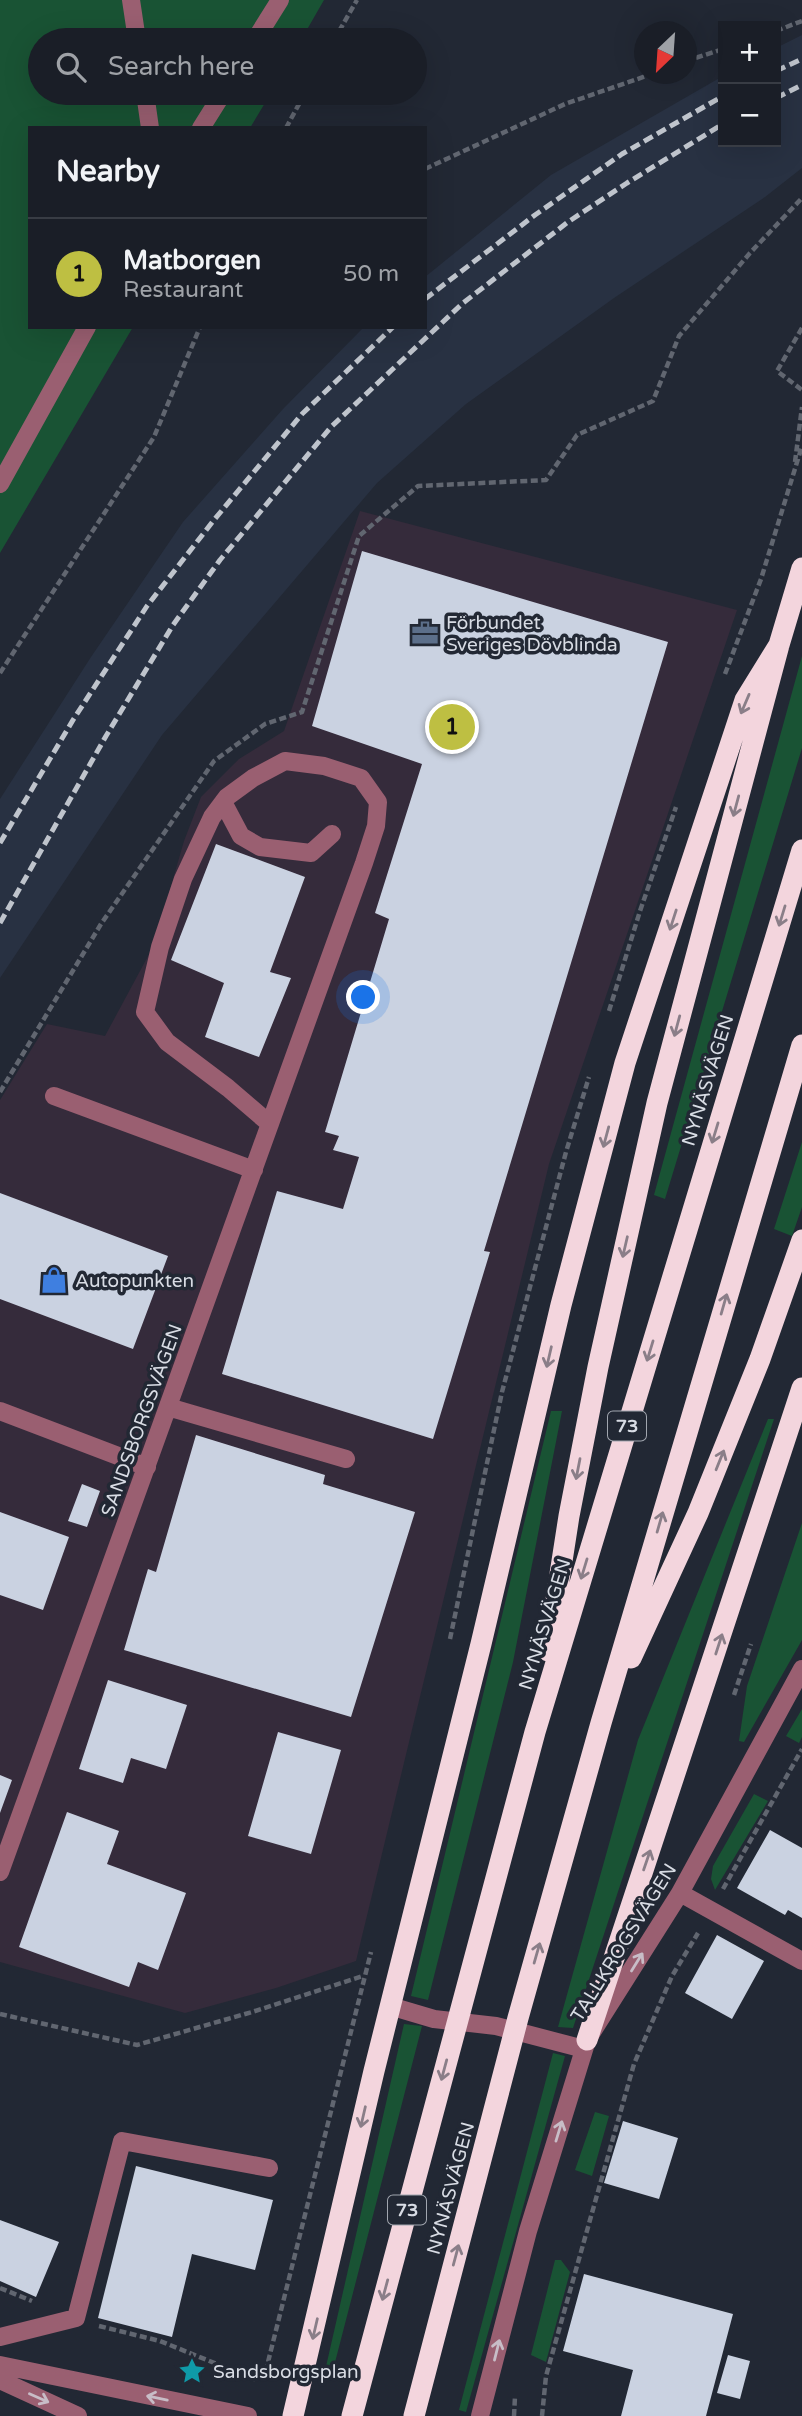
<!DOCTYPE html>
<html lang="en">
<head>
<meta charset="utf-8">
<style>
  :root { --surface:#1a1e27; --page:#272b33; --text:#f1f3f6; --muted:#9fa2a7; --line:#383c44; --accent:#bebf42 }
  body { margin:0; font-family:"Varela Round",sans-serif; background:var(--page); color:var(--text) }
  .controls { position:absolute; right:21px; top:21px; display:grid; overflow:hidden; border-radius:0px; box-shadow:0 7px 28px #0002 }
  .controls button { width:63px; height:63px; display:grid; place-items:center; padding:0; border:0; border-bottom:2px solid var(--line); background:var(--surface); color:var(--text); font:35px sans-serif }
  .compass { position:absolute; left:634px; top:21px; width:63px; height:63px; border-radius:50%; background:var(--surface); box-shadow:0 7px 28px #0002; rotate:205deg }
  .you { position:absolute; left:364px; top:998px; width:24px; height:24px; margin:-18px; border:5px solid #fff; border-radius:50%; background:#1a73e8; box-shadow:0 0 0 10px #1a73e833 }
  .badge { display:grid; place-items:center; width:46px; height:46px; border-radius:50%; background:var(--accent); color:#111; font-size:23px; font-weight:700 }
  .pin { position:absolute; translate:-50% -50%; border:4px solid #fff; box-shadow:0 2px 7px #0006 }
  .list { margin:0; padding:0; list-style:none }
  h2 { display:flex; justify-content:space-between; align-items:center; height:91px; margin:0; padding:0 28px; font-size:30px }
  h2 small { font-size:23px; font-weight:400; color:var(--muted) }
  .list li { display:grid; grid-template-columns:46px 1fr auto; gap:21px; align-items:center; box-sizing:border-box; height:112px; padding:0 28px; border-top:2px solid var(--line) }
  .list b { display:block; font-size:26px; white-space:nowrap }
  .list p { margin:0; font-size:23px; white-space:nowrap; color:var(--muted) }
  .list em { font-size:23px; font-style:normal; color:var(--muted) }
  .icon { flex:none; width:38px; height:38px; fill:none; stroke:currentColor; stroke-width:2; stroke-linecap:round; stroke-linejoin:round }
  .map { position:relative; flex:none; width:802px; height:2416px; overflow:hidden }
  .search { position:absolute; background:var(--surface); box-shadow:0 7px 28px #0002; left:28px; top:28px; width:399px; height:77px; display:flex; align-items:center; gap:18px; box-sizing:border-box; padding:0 24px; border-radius:38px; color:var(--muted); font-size:26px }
  .panel { position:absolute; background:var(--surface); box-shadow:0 7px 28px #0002; left:28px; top:126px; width:399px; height:203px; border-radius:0px }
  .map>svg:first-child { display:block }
</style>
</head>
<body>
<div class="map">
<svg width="802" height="2416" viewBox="0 0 802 2416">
  <rect width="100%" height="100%" fill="#222834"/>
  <!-- built -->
  <path fill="#283142" d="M802,35V168L765,197L614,298L466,404L377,483L162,735L0,978V799L91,657L183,522L283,409L364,327H425V277L551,175L723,76V142H776V48Z"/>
  <!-- industrial -->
  <path fill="#352b3b" d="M360,511L737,610L549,1164L356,1961L276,1988L185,2013L0,1962V1100L47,1024L105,1036L154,945L184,841L201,797L239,759L284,731Z"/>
  <!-- green -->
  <path fill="#195334" d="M0,0H324L301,40H40V93H271L250,128H30V327H133L0,553Z
    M802,656V748L665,1199L654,1195Z
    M802,1142V1207L792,1236L774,1229Z
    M551,1411H562L513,1662L428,2000L411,1996Z
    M768,1419H774L573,2028L558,2027L638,1740Z
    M802,1523V1640L744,1742L739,1741L747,1686Z
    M802,1709V1737L799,1743L786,1736Z
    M754,1794L768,1801L715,1890L711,1879L713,1866Z
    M404,2024L422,2026L332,2374L325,2371Z
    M553,2053L565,2056L466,2412L459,2410Z
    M595,2112L609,2116L592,2176L575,2170Z
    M555,2260H561L570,2272L546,2362L531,2355Z"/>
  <!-- building -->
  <path fill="#cad2e1" d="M362,551L668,642L484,1251L490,1252L433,1439L222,1374L277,1191L343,1209L359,1157L333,1150L339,1136L325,1132L389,919L375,913L422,764L312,726Z
    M216,844L305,877L270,972L291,978L259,1057L205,1037L224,983L171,960Z
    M0,1193L168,1256L133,1349L0,1299Z
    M196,1435L325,1475L323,1484L415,1512L351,1717L124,1650L148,1569L156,1572Z
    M82,1484L100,1491L87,1527L68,1521Z
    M0,1512L69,1537L43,1610L0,1595Z
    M108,1680L187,1705L166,1769L131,1758L123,1783L79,1769Z
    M278,1732L341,1750L311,1854L248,1836Z
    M0,1775L12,1780L0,1813Z
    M67,1812L119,1831L107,1864L186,1893L158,1970L138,1962L129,1987L19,1947Z
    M770,1830L802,1848V1918L788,1910L785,1915L737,1888Z
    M717,1935L764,1961L732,2019L685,1993Z
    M623,2121L678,2138L659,2199L604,2183Z
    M136,2166L273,2200L255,2270L192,2254L172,2337L98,2318Z
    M0,2220L59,2242L36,2297L0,2281Z
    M584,2274L733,2314L706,2416H621L633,2370L563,2351Z
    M728,2355L750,2361L740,2399L717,2393Z"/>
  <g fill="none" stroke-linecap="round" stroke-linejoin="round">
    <!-- path -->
    <path stroke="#616670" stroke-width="4.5" stroke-dasharray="7 3.5" stroke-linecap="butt" d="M776,31L802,21
      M334,40L357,0
      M686,61L723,49
      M286,128L305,93
      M425,169L565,104L652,74
      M802,328L777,371L802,390
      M795,462L802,407
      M0,673L154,437L200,327
      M725,674L761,579L802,446
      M609,1011L640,911L676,807
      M0,1092L101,924L214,761L265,724L302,712L359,536L418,486L546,480L577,435L653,401L679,336L750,253L802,198
      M450,1639L502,1392L566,1152L589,1077
      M734,1695L751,1644
      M723,1889L802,1749
      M0,2014L137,2045L252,2012L363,1976
      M0,2288L32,2301
      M99,2326L160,2341L254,2379L265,2374L371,1952
      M514,2416L515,2396
      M542,2416L546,2376L634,2064L672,1976L698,1933"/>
    <!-- minor -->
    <path stroke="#9a5f71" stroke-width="18" d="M131,0L137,40
      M255,40L280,0
      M145,93L150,128
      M201,128L223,93
      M0,484L87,327
      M223,802L241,836L260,847L311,853L332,834
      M54,1096L254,1170
      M168,1407L346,1459
      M0,1411L147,1467
      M0,1872L364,863L376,826L378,802L361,778L324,766L285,761L253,778L227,797L212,817L183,879L160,947L145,1012L167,1042L228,1088L270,1124
      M680,1893L802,1961
      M390,2006L434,2019L496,2026L584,2049
      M0,2337L76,2318L122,2141L269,2168
      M0,2365L248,2416
      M0,2380L78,2416
      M480,2416L528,2231L587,2040L680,1893L802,1669"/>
    <!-- highway -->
    <path stroke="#f3d5dd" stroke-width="21" d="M548,1651L569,1516L598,1367L657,1103L779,645L802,568
      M631,1658L698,1513L760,1359L802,1240
      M587,2040L802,1388
      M293,2416L374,2071L481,1644L561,1305L625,1063L745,700L779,645
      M352,2416L535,1732L802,850
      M414,2416L518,2018L601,1723L802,1045"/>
    <!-- rail -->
    <path stroke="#bfc4cc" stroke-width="5" stroke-dasharray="10 5" stroke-linecap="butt" d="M776,71L802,59
      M776,98L802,85
      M425,299L535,215L622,154L723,96
      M0,843L73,720L147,606L214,520L302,414L393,327
      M0,923L106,736L173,625L220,560L331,427L463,303L568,222L627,183L723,124"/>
  </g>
  <!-- one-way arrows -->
  <defs><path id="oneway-shaft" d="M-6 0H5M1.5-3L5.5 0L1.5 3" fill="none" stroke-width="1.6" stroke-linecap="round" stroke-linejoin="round" transform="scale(1.75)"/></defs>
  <g stroke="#8a7e88">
    <use href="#oneway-shaft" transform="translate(745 704) rotate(113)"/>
    <use href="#oneway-shaft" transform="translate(736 806) rotate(105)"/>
    <use href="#oneway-shaft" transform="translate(782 916) rotate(107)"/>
    <use href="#oneway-shaft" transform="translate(673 920) rotate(108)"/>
    <use href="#oneway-shaft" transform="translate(677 1026) rotate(105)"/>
    <use href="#oneway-shaft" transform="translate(715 1133) rotate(107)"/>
    <use href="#oneway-shaft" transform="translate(606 1137) rotate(105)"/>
    <use href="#oneway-shaft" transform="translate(625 1247) rotate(103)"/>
    <use href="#oneway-shaft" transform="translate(724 1304) rotate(-74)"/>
    <use href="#oneway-shaft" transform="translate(650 1351) rotate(107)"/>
    <use href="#oneway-shaft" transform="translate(549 1357) rotate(103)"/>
    <use href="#oneway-shaft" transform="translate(720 1460) rotate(-68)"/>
    <use href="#oneway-shaft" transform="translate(578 1469) rotate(101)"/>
    <use href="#oneway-shaft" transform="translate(660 1522) rotate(-74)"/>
    <use href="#oneway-shaft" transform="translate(584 1569) rotate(107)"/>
    <use href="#oneway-shaft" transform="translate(719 1644) rotate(-72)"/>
    <use href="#oneway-shaft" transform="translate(647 1860) rotate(-71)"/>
    <use href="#oneway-shaft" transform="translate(537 1953) rotate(-74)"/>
    <use href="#oneway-shaft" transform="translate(444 2070) rotate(105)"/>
    <use href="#oneway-shaft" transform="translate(363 2117) rotate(103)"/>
    <use href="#oneway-shaft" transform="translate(456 2255) rotate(-75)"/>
    <use href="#oneway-shaft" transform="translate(385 2290) rotate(105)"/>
    <use href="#oneway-shaft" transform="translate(315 2329) rotate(103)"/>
  </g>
  <g stroke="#c8bdc7">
    <use href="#oneway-shaft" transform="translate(637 1962) rotate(-58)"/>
    <use href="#oneway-shaft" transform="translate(559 2131) rotate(-73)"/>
    <use href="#oneway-shaft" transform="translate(497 2350) rotate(-76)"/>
    <use href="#oneway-shaft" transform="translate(39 2398) rotate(24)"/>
    <use href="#oneway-shaft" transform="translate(157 2398) rotate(-168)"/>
  </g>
  <!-- icons -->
  <defs>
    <symbol id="office-bare" viewBox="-9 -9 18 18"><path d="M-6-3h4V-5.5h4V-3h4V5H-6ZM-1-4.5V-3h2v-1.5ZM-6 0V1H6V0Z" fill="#5c6f8a" stroke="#222834" stroke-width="2.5" paint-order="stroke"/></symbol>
    <symbol id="shop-bare" viewBox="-9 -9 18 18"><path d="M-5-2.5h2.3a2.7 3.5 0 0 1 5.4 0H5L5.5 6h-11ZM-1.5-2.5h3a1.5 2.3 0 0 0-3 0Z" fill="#3f7fe0" stroke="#222834" stroke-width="2.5" paint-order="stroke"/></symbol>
    <symbol id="sight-bare" viewBox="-9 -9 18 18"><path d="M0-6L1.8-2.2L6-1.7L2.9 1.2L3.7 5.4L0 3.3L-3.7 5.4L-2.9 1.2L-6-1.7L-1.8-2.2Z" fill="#0f9aa8" stroke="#222834" stroke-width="2.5" paint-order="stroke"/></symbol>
  </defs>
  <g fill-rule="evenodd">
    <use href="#office-bare" x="406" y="614" width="38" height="38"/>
    <use href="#shop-bare" x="35" y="1261" width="38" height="38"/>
    <use href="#sight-bare" x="173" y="2352" width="38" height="38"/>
  </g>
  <g text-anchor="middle" stroke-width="7" stroke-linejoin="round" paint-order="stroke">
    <!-- shield labels -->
    <g fill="#222834" stroke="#a1a6af" stroke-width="2">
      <rect x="608" y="1411.5" width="38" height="29" rx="5"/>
      <rect x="388" y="2195.5" width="38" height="29" rx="5"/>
    </g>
    <g font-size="18" font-weight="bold" fill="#d8dce4">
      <text x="627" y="1432">73</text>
      <text x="407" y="2216">73</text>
    </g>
    <!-- poi labels -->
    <g font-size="19" fill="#d8dce4" stroke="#222834" text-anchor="start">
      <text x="446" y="629">Förbundet<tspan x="446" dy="22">Sveriges Dövblinda</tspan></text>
      <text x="75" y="1287">Autopunkten</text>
      <text x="213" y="2378">Sandsborgsplan</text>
    </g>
    <!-- street labels -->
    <g font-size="19" fill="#d8dce4" stroke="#222834">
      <text transform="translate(707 1080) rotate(-73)" y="7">NYNÄSVÄGEN</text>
      <text transform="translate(141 1420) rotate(-70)" y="7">SANDSBORGSVÄGEN</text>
      <text transform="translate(544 1624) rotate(-73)" y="7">NYNÄSVÄGEN</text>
      <text transform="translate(623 1942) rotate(-58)" y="7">TALLKROGSVÄGEN</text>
      <text transform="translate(450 2188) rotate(-75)" y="7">NYNÄSVÄGEN</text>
    </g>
  </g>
</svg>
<div class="controls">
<button>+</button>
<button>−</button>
</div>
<svg class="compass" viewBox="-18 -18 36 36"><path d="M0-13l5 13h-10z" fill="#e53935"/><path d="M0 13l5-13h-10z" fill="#9fa2a7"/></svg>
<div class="you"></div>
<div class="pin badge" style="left:452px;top:727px">1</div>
<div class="search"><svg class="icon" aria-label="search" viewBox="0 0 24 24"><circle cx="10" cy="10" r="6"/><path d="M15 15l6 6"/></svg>Search here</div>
<section class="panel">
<h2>Nearby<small></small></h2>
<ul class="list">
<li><span class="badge">1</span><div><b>Matborgen</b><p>Restaurant</p></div><em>50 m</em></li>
</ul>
</section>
</div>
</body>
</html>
